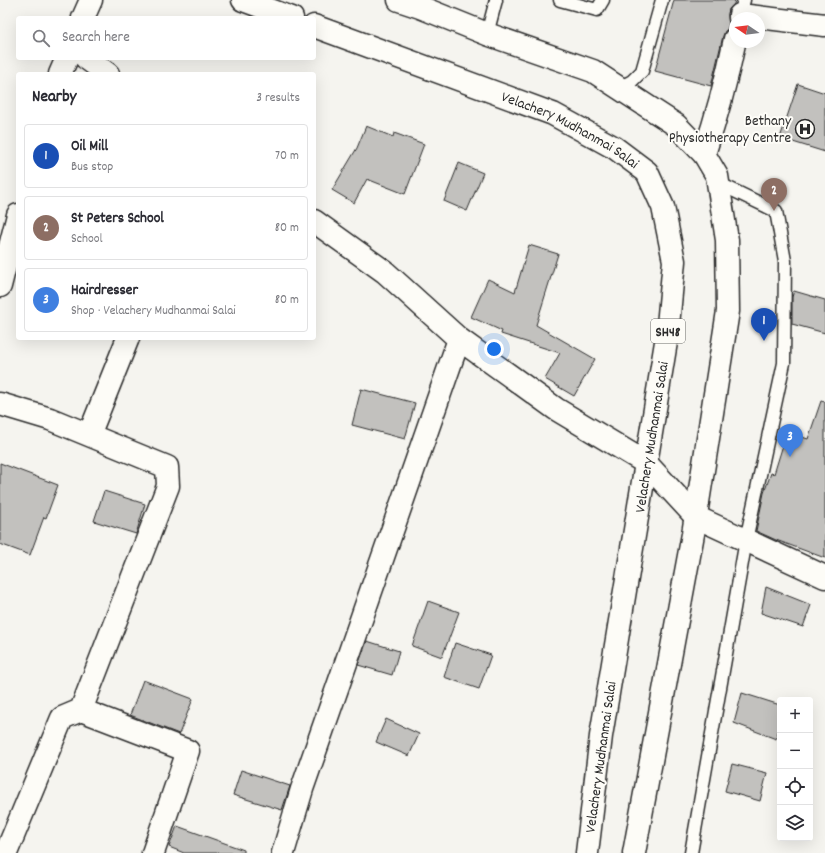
<!DOCTYPE html>
<html lang="en">
<head>
<meta charset="utf-8">
<style>
  :root { --surface:#fff; --page:#f7f7f7; --text:#2b2b33; --muted:#7c7c81; --line:#e1e1e2; --accent:#2b2b2b }
  body { margin:0; font-family:Dekko,sans-serif; background:var(--page); color:var(--text) }
  .controls { position:absolute; right:12px; bottom:12px; display:grid; overflow:hidden; border-radius:4px; box-shadow:0 4px 16px #0002 }
  .controls button { width:36px; height:36px; display:grid; place-items:center; padding:0; border:0; border-bottom:1px solid var(--line); background:var(--surface); color:var(--text); font:20px sans-serif }
  .compass { position:absolute; left:729px; top:12px; width:36px; height:36px; border-radius:50%; background:var(--surface); box-shadow:0 4px 16px #0002; rotate:283deg }
  .you { position:absolute; left:494px; top:349px; width:14px; height:14px; margin:-10px; border:3px solid #fff; border-radius:50%; background:#1a73e8; box-shadow:0 0 0 6px #1a73e833 }
  .badge { display:grid; place-items:center; width:26px; height:26px; border-radius:50%; background:var(--accent); color:#fff; font-size:13px; font-weight:700 }
  .pin { position:absolute; translate:-50% -33px; filter:drop-shadow(0 1px 2px #0008) }
  .pin::after { content:''; position:absolute; top:21px; width:14px; height:12px; background:inherit; clip-path:polygon(0 0,100% 0,50% 100%) }
  .list { margin:0; padding:0; list-style:none }
  h2 { display:flex; justify-content:space-between; align-items:center; height:52px; margin:0; padding:0 16px; font-size:17px }
  h2 small { font-size:13px; font-weight:400; color:var(--muted) }
  .list li { display:grid; grid-template-columns:26px 1fr auto; gap:12px; align-items:center; box-sizing:border-box; height:64px; margin:0 8px 8px; padding:0 8px; border:1px solid var(--line); border-radius:4px }
  .list b { display:block; font-size:15px; white-space:nowrap }
  .list p { margin:0; font-size:13px; white-space:nowrap; color:var(--muted) }
  .list em { font-size:13px; font-style:normal; color:var(--muted) }
  .icon { flex:none; width:22px; height:22px; fill:none; stroke:currentColor; stroke-width:2; stroke-linecap:round; stroke-linejoin:round }
  .map { position:relative; flex:none; width:825px; height:853px; overflow:hidden }
  .search { position:absolute; background:var(--surface); box-shadow:0 4px 16px #0002; left:16px; top:16px; width:300px; height:44px; display:flex; align-items:center; gap:10px; box-sizing:border-box; padding:0 14px; border-radius:4px; color:var(--muted); font-size:15px }
  .panel { position:absolute; background:var(--surface); box-shadow:0 4px 16px #0002; left:16px; top:72px; width:300px; height:268px; border-radius:4px }
  .map>svg:first-child { display:block }
</style>
</head>
<body>
<div class="map">
<svg width="825" height="853" viewBox="0 0 825 853">
  <rect width="100%" height="100%" fill="#f5f4ef"/>
  <filter id="ink" filterUnits="userSpaceOnUse"><feTurbulence type="fractalNoise" baseFrequency=".025" numOctaves="2"/><feDisplacementMap in="SourceGraphic" scale="8" xChannelSelector="R" yChannelSelector="G"/><feConvolveMatrix kernelMatrix="1 2 1 2 8 2 1 2 1" color-interpolation-filters="sRGB"/></filter>
  <g filter="url(#ink)">
    <!-- building -->
    <path fill="#c2c1be" stroke="#2b2b2b" d="M674,0H735L734,4L729,9L728,15L729,24L727,30L725,31L723,36L711,86L655,71Z
      M798,84L825,93V152L780,138Z
      M366,126L393,137L394,133L424,144L405,194L367,179L354,203L332,190L357,148Z
      M459,163L483,173L467,211L444,201Z
      M529,245L558,254L536,325L595,359L574,396L545,379L560,353L501,334L502,331L471,317L488,279L515,292Z
      M794,291L825,300V333L792,324V297Z
      M361,389L415,403L405,439L352,425Z
      M821,401L825,402V558L776,540L756,531L764,493L771,473L774,474L787,432L808,439Z
      M0,463L58,485L46,518L44,517L30,555L0,544Z
      M104,491L145,504L136,534L94,521Z
      M766,587L811,605L803,627L761,613Z
      M428,601L459,612L442,657L412,646Z
      M367,641L399,651L392,675L358,665Z
      M455,643L491,655L479,689L444,677Z
      M143,680L193,699L179,734L130,715Z
      M742,693L780,705V725L776,739L734,723Z
      M386,719L419,734L409,756L376,742Z
      M732,764L767,773L760,801L725,791Z
      M241,770L290,786L282,810L233,795Z
      M177,826L244,850V853H184L169,847Z"/>
    <g fill="none" stroke-linecap="round" stroke-linejoin="round">
      <defs>
        <path id="lane" d="M560,0L597,10L603,0
          M740,15L744,0
          M487,34L496,0
          M619,88L632,81L642,71L662,0
          M691,853L746,540L784,363L785,261L776,211L718,183"/>
        <path id="street" d="M83,18L91,0
          M86,58L108,74
          M60,74L67,58
          M314,221L385,272L459,339L556,409L646,463L696,517L825,577
          M0,286L18,215
          M0,404L50,419L167,467L168,486L81,710L188,751L153,853
          M89,435L128,338
          M6,853L62,718L81,710
          M283,853L302,789L459,339"/>
        <path id="secondary" d="M740,18V15L825,25
          M704,154C717,116 727,78 735,39"/>
        <g id="primary">
          <path d="M243,0L292,18"/>
          <path d="M399,0L420,7L487,34L593,71L676,125L704,154L717,176L727,240L728,311L693,534L634,853"/>
          <path id="s1" d="M314,26L553,114L615,148L647,172L663,207L674,261L667,336L601,736L587,853"/>
        </g>
      </defs>
      <!-- lane casing -->
      <use href="#lane" stroke="#2b2b2b" stroke-width="15"/>
      <!-- street casing -->
      <use href="#street" stroke="#2b2b2b" stroke-width="25"/>
      <!-- secondary casing -->
      <use href="#secondary" stroke="#2b2b2b" stroke-width="25"/>
      <!-- primary casing -->
      <use href="#primary" stroke="#2b2b2b" stroke-width="25"/>
      <!-- lane -->
      <use href="#lane" stroke="#fdfcf7" stroke-width="12"/>
      <!-- street -->
      <use href="#street" stroke="#fdfcf7" stroke-width="22"/>
      <!-- secondary -->
      <use href="#secondary" stroke="#fdfcf7" stroke-width="22"/>
      <!-- primary -->
      <use href="#primary" stroke="#fdfcf7" stroke-width="22"/>
    </g>
  </g>
  <!-- icons -->
  <defs>
    <symbol id="hospital-ring" viewBox="-11 -11 22 22"><circle r="9.5" fill="#fdfcf7" stroke="#2b2b2b" stroke-width="1.5"/><path d="M-5-5h3v3.5h4V-5h3V5h-3V1.5h-4V5h-3Z" fill="#2b2b2b"/></symbol>
  </defs>
  <g fill-rule="evenodd">
    <use href="#hospital-ring" x="794" y="118" width="22" height="22"/>
  </g>
  <g text-anchor="middle" stroke-width="4" stroke-linejoin="round" paint-order="stroke">
    <!-- shield labels -->
    <rect fill="#fdfcf7" stroke="#6a6a68" stroke-width="1" x="651" y="319" width="34" height="24" rx="3"/>
    <g font-size="14" font-weight="bold" fill="#2b2b2b">
      <text x="668" y="336">SH48</text>
    </g>
    <!-- poi labels -->
    <g font-size="15" fill="#2b2b2b" stroke="#fdfcf7" text-anchor="end">
      <text x="791" y="125">Bethany<tspan x="791" dy="17">Physiotherapy Centre</tspan></text>
    </g>
    <!-- street labels -->
    <g font-size="15" fill="#2b2b2b" stroke="#fdfcf7">
      <text dy="5" stroke="none"><textPath href="#s1" startOffset="277">Velachery Mudhanmai Salai</textPath></text>
      <text transform="translate(651 437) rotate(-81)" y="5">Velachery Mudhanmai Salai</text>
      <text transform="translate(600 757) rotate(-82)" y="5">Velachery Mudhanmai Salai</text>
    </g>
  </g>
</svg>
<div class="controls">
<button>+</button>
<button>−</button>
<button><svg class="icon" aria-label="locate" viewBox="0 0 24 24"><circle cx="12" cy="12" r="6"/><path d="M12 2v4M12 18v4M2 12h4M18 12h4"/></svg></button>
<button><svg class="icon" aria-label="layers" viewBox="0 0 24 24"><path d="M12 4l9 5-9 5-9-5zM3 14l9 5 9-5"/></svg></button>
</div>
<svg class="compass" viewBox="-18 -18 36 36"><path d="M0-13l5 13h-10z" fill="#e53935"/><path d="M0 13l5-13h-10z" fill="#7c7c81"/></svg>
<div class="you"></div>
<div class="pin badge" style="left:764px;top:341px;background:#1a4fb4">1</div>
<div class="pin badge" style="left:774px;top:211px;background:#8d6e63">2</div>
<div class="pin badge" style="left:790px;top:457px;background:#3f7fe0">3</div>
<div class="search"><svg class="icon" aria-label="search" viewBox="0 0 24 24"><circle cx="10" cy="10" r="6"/><path d="M15 15l6 6"/></svg>Search here</div>
<section class="panel">
<h2>Nearby<small>3 results</small></h2>
<ul class="list">
<li><span class="badge" style="background:#1a4fb4">1</span><div><b>Oil Mill</b><p>Bus stop</p></div><em>70 m</em></li>
<li><span class="badge" style="background:#8d6e63">2</span><div><b>St Peters School</b><p>School</p></div><em>80 m</em></li>
<li><span class="badge" style="background:#3f7fe0">3</span><div><b>Hairdresser</b><p>Shop · Velachery Mudhanmai Salai</p></div><em>80 m</em></li>
</ul>
</section>
</div>
</body>
</html>
